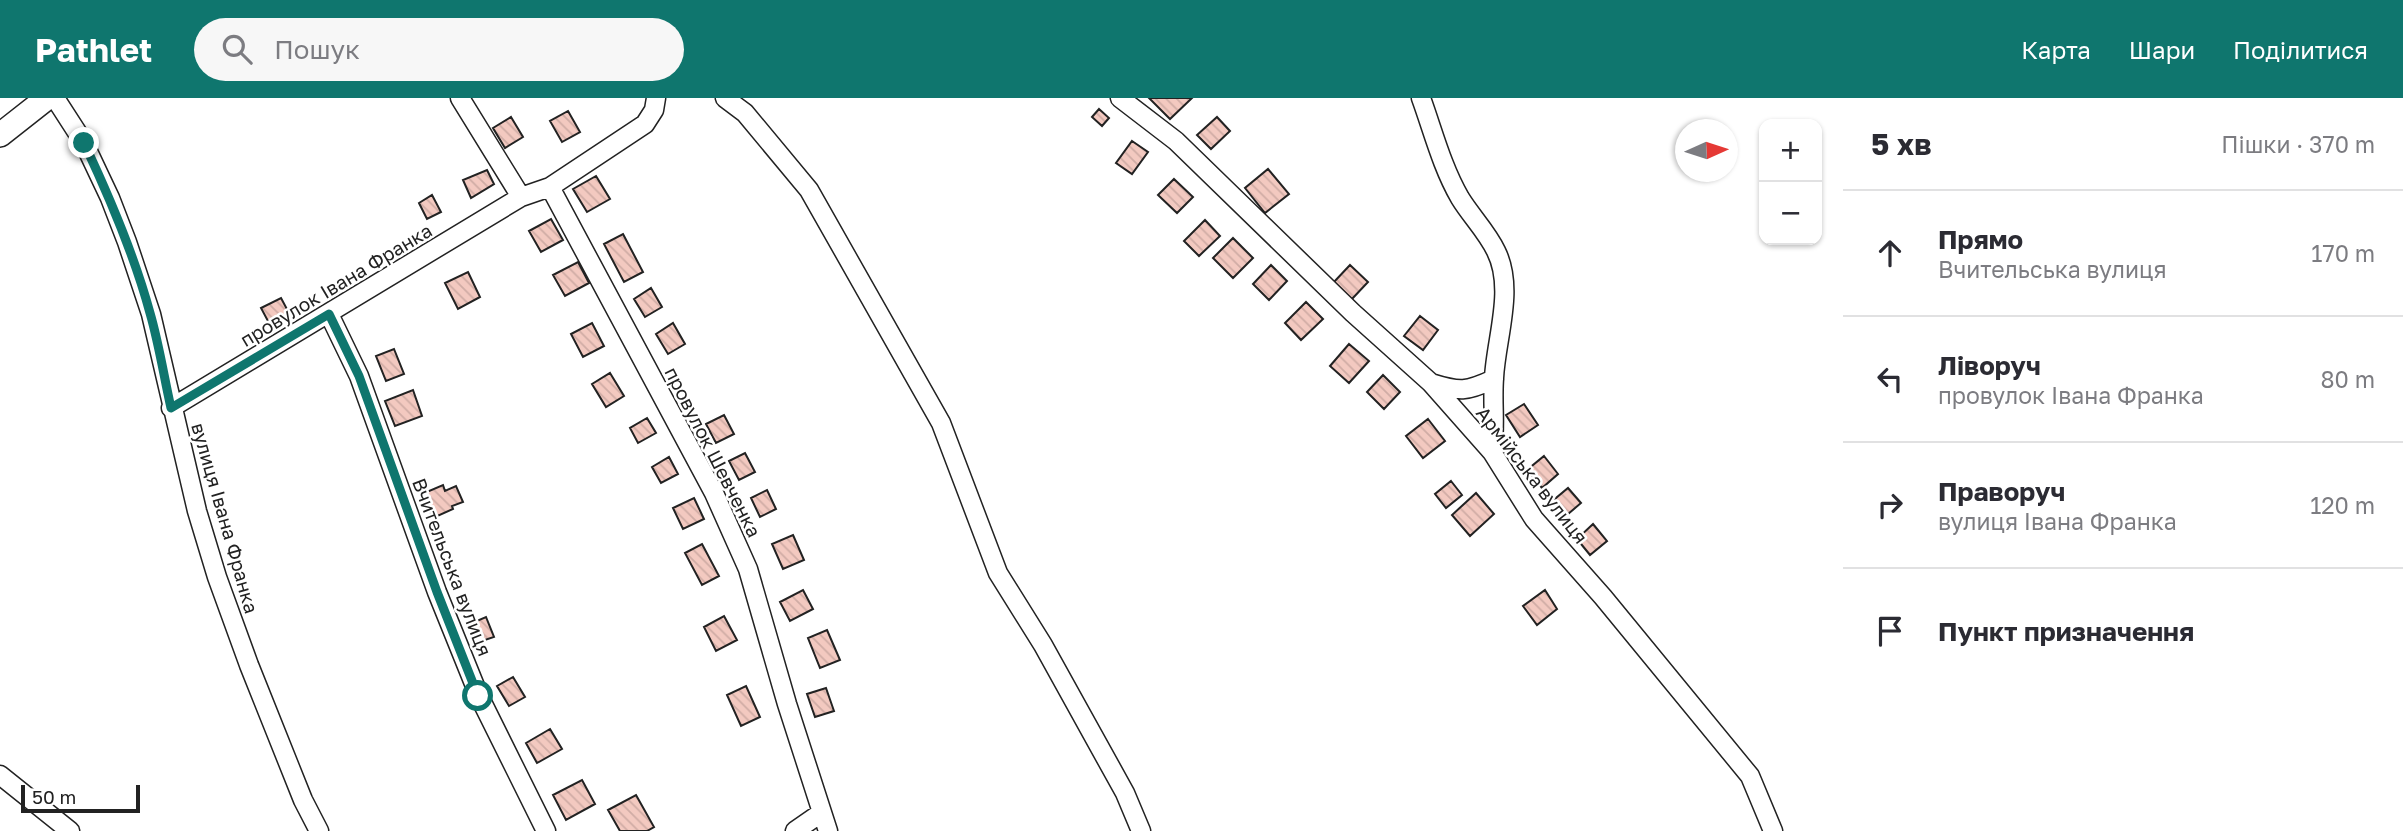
<!DOCTYPE html>
<html lang="uk">
<head>
<meta charset="utf-8">
<style>
  :root { --surface:#fff; --page:#f7f7f7; --text:#2b2b33; --muted:#7c7c81; --line:#e1e1e2; --accent:#0f766e }
  body { margin:0; font-family:"Golos Text",sans-serif; background:var(--page); color:var(--text) }
  .controls { position:absolute; right:21px; top:21px; display:grid; overflow:hidden; border-radius:14px; box-shadow:0 2px 5px #0004 }
  .controls button { width:63px; height:63px; display:grid; place-items:center; padding:0; border:0; border-bottom:2px solid var(--line); background:var(--surface); color:var(--text); font:35px sans-serif }
  .compass { position:absolute; left:1675px; top:21px; width:63px; height:63px; border-radius:50%; background:var(--surface); box-shadow:0 2px 5px #0004; rotate:87deg }
  .scale { position:absolute; left:21px; bottom:18px; width:119px; box-sizing:border-box; padding-left:7px; border:4px solid #222; border-top:0; font-size:19px; line-height:24px; white-space:nowrap; color:#222; -webkit-text-stroke:5px #fff; paint-order:stroke }
  .stop { position:absolute; width:21px; height:21px; margin:-16px; border:5px solid #0f766e; border-radius:50%; background:#fff }
  .stop.end { background:#0f766e; border-color:#fff; box-shadow:0 2px 7px #0008 }
  .list { margin:0; padding:0; list-style:none }
  h2 { display:flex; justify-content:space-between; align-items:center; height:91px; margin:0; padding:0 28px; font-size:30px }
  h2 small { font-size:23px; font-weight:400; color:var(--muted) }
  .list li { display:grid; grid-template-columns:46px 1fr auto; gap:21px; align-items:center; box-sizing:border-box; height:126px; padding:0 28px; border-top:2px solid var(--line) }
  .list b { display:block; font-size:26px; white-space:nowrap }
  .list p { margin:0; font-size:23px; white-space:nowrap; color:var(--muted) }
  .list em { font-size:23px; font-style:normal; color:var(--muted) }
  .icon { flex:none; width:38px; height:38px; fill:none; stroke:currentColor; stroke-width:2; stroke-linecap:round; stroke-linejoin:round }
  .map { position:relative; flex:none; width:1843px; height:733px; overflow:hidden }
  header { display:flex; align-items:center; gap:42px; box-sizing:border-box; height:98px; padding:0 35px; background:var(--accent); color:#fff }
  header strong { font-size:33px }
  nav { display:flex; gap:38px; margin-inline-start:auto; font-size:24px }
  .search { width:490px; height:63px; background:var(--page); display:flex; align-items:center; gap:18px; box-sizing:border-box; padding:0 24px; border-radius:38px; color:var(--muted); font-size:26px }
  main { display:flex }
  aside { flex:1; background:var(--surface) }
  .map>svg:first-child { display:block }
</style>
</head>
<body>
<header>
<strong>Pathlet</strong>
<div class="search"><svg class="icon" aria-label="search" viewBox="0 0 24 24"><circle cx="10" cy="10" r="6"/><path d="M15 15l6 6"/></svg>Пошук</div>
<nav><a>Карта</a><a>Шари</a><a>Поділитися</a></nav>
</header>
<main>
<div class="map">
<svg width="1843" height="733" viewBox="0 0 1843 733">
  <defs>
    <pattern id="building-back-hatch" width="6" height="6" patternUnits="userSpaceOnUse" patternTransform="scale(1.75)"><rect width="6" height="6" fill="#f3c9c0"/><path d="M-1 5l2 2M0 0l6 6M5-1l2 2" fill="none" stroke="#d0aca5"/></pattern>
  </defs>
  <rect width="100%" height="100%" fill="#fff"/>
  <!-- building -->
  <path fill="url(#building-back-hatch)" stroke="#222" stroke-width="2" d="M1149,0H1192L1170,21Z
    M1099,11L1109,20L1102,28L1092,19Z
    M568,13L580,34L562,44L550,23Z
    M511,19L523,39L505,50L493,30Z
    M1217,19L1230,33L1211,51L1197,37Z
    M1132,43L1148,54L1132,76L1116,65Z
    M1268,71L1289,96L1265,115L1245,90Z
    M487,72L494,86L471,100L463,82Z
    M596,78L610,101L587,114L573,91Z
    M1174,81L1193,99L1177,115L1158,97Z
    M432,97L441,114L427,121L419,105Z
    M551,121L563,142L541,154L529,133Z
    M1205,122L1220,138L1199,158L1184,143Z
    M623,136L643,174L624,184L604,146Z
    M1233,140L1253,160L1233,180L1213,160Z
    M578,164L589,185L565,198L553,177Z
    M1271,167L1287,183L1269,202L1253,186Z
    M1350,167L1368,184L1351,202L1333,185Z
    M468,174L480,199L458,211L445,185Z
    M651,190L662,209L645,219L634,201Z
    M281,200L289,215L269,225L261,210Z
    M1306,204L1323,221L1301,242L1285,225Z
    M1420,218L1438,232L1423,252L1404,238Z
    M592,225L604,248L583,259L571,236Z
    M673,225L685,246L668,256L656,236Z
    M1349,246L1369,263L1349,285L1330,268Z
    M394,251L404,276L386,283L376,258Z
    M610,275L624,298L606,309L592,286Z
    M1383,277L1400,294L1384,311L1367,294Z
    M413,292L422,318L395,328L385,303Z
    M1524,306L1538,327L1520,339L1506,317Z
    M724,317L734,336L716,345L706,326Z
    M647,320L656,335L638,345L630,330Z
    M1428,321L1445,343L1423,360L1406,338Z
    M745,355L755,374L739,382L729,363Z
    M1544,358L1558,376L1542,390L1527,372Z
    M669,359L678,376L661,385L652,369Z
    M1451,383L1462,397L1446,410L1435,396Z
    M443,387L445,393L456,388L463,404L452,408L453,411L433,420L422,396Z
    M1568,390L1581,405L1561,422L1550,405Z
    M767,392L776,411L760,419L751,400Z
    M1476,395L1494,416L1470,438L1452,417Z
    M694,400L704,421L683,431L673,410Z
    M1593,426L1607,443L1590,457L1577,441Z
    M793,437L804,462L783,471L772,446Z
    M702,446L719,478L702,487L685,455Z
    M803,492L813,511L790,523L780,504Z
    M1545,492L1557,511L1537,527L1523,508Z
    M724,518L737,542L716,553L704,529Z
    M486,519L494,539L479,544L472,525Z
    M827,532L840,562L820,570L808,540Z
    M513,579L525,599L509,608L497,588Z
    M746,588L760,619L741,628L727,597Z
    M826,590L834,613L815,619L807,596Z
    M550,631L562,651L537,665L526,645Z
    M582,682L595,706L566,722L553,697Z
    M636,697L654,729L647,733H620L608,712Z"/>
  <g fill="none" stroke-linecap="round" stroke-linejoin="round">
    <defs>
      <path id="minor" d="M55,0L84,45L110,100L127,144L151,216L197,413L217,479L249,567L303,702L319,733
        M460,0L521,99
        M725,0L745,15L809,92L941,325L998,475L1043,547L1125,695L1141,733
        M1120,0L1176,43L1353,215L1431,285L1492,354L1534,421L1603,499L1750,678L1773,733
        M1421,0C1433,33 1442,69 1460,100C1471,118 1487,134 1496,153C1515,191 1496,240 1494,280C1492,306 1496,327 1492,354
        M550,89L714,395L748,471L787,606L828,733
        M329,216L359,278L437,494L479,598L546,733
        M1431,285C1460,294 1466,294 1494,281
        M171,310L521,99L550,89L645,26L654,12L656,0
        M0,677L70,733
        M795,733L821,715"/>
      <path id="major" d="M0,37L47,0"/>
    </defs>
    <!-- minor casing -->
    <use href="#minor" stroke="#222" stroke-width="21"/>
    <!-- major casing -->
    <use href="#major" stroke="#222" stroke-width="26"/>
    <!-- minor -->
    <use href="#minor" stroke="#fff" stroke-width="18"/>
    <!-- major -->
    <use href="#major" stroke="#fff" stroke-width="23"/>
  </g>
  <g fill="none" stroke-linecap="round" stroke-linejoin="round">
    <!-- route -->
    <path stroke="#0f766e" stroke-width="9" d="M84,45C110,100 134,156 150,215C159,246 164,279 171,310L329,216L359,278L437,494L478,598"/>
  </g>
  <g text-anchor="middle" stroke-width="5" stroke-linejoin="round" paint-order="stroke">
    <!-- street labels -->
    <g font-size="19" fill="#222" stroke="#fff">
      <text transform="translate(336 187) rotate(-31)" y="7">провулок Івана Франка</text>
      <text transform="translate(713 354) rotate(63)" y="7">провулок Шевченка</text>
      <text transform="translate(1532 377) rotate(52)" y="7">Армійська вулиця</text>
      <text transform="translate(225 420) rotate(74)" y="7">вулиця Івана Франка</text>
      <text transform="translate(452 469) rotate(69)" y="7">Вчительська вулиця</text>
    </g>
  </g>
</svg>
<div class="controls">
<button>+</button>
<button>−</button>
</div>
<svg class="compass" viewBox="-18 -18 36 36"><path d="M0-13l5 13h-10z" fill="#e53935"/><path d="M0 13l5-13h-10z" fill="#7c7c81"/></svg>
<div class="scale">50 m</div>
<div class="stop" style="left:478px;top:598px"></div>
<div class="stop end" style="left:84px;top:45px"></div>
</div>
<aside>
<h2>5 хв<small>Пішки · 370 m</small></h2>
<ul class="list">
<li><svg class="icon" aria-label="ahead" viewBox="0 0 24 24"><path d="M12 20V5M6 11l6-6 6 6"/></svg><div><b>Прямо</b><p>Вчительська вулиця</p></div><em>170 m</em></li>
<li><svg class="icon" aria-label="left" viewBox="0 0 24 24"><path d="M17 20v-9H6M10 6l-5 5 5 5"/></svg><div><b>Ліворуч</b><p>провулок Івана Франка</p></div><em>80 m</em></li>
<li><svg class="icon" aria-label="right" viewBox="0 0 24 24"><path d="M7 20v-9h11M14 6l5 5-5 5"/></svg><div><b>Праворуч</b><p>вулиця Івана Франка</p></div><em>120 m</em></li>
<li><svg class="icon" aria-label="arrive" viewBox="0 0 24 24"><path d="M6 21V4h12l-3 4 3 4H6"/></svg><div><b>Пункт призначення</b></div></li>
</ul>
</aside>
</main>
</body>
</html>
